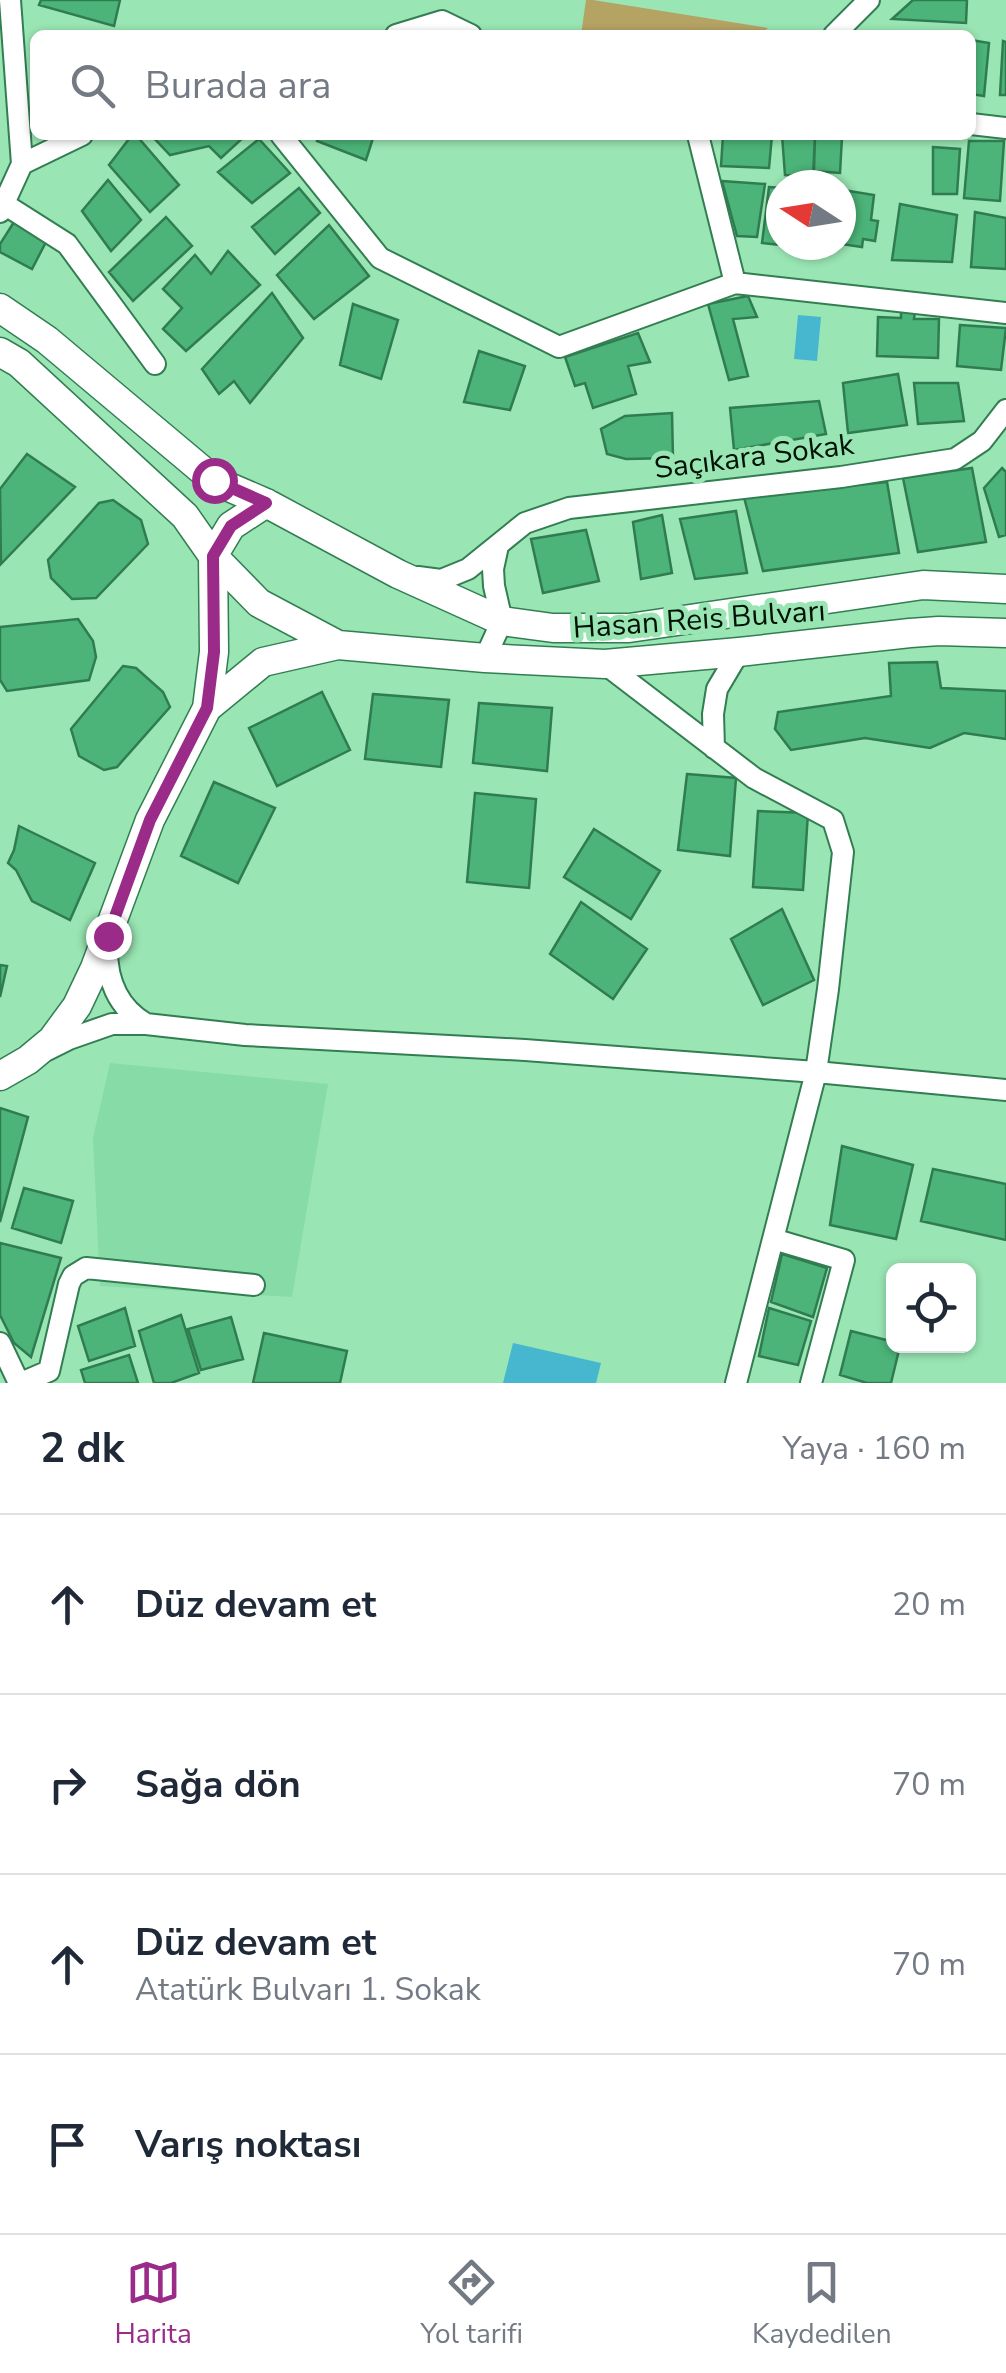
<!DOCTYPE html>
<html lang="tr">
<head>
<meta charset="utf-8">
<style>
  :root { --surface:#fff; --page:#f6f6f7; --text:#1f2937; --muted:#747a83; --line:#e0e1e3; --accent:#9b2b89 }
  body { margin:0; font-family:"Nunito Sans",sans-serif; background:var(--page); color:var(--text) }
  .controls { position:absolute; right:30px; bottom:30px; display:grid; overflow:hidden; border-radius:15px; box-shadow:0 2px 8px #0004 }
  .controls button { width:90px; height:90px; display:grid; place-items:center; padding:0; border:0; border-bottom:2px solid var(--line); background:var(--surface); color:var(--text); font:50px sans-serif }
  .compass { position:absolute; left:766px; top:170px; width:90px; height:90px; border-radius:50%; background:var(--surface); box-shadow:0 2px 8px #0004; rotate:282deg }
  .stop { position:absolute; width:30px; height:30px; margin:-22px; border:8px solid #9b2b89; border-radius:50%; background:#fff }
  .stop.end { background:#9b2b89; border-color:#fff; box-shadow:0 2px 10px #0008 }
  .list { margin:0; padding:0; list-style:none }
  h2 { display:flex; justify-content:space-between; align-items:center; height:130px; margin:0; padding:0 40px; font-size:42px }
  h2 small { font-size:32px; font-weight:400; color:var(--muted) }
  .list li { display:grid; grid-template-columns:65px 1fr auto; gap:30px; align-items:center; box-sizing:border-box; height:180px; padding:0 40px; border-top:2px solid var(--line) }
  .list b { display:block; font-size:38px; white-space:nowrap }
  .list p { margin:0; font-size:32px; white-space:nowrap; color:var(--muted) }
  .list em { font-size:32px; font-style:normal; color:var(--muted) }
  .icon { flex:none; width:55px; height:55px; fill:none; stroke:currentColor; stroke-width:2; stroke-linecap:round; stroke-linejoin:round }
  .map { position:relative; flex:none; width:1006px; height:1383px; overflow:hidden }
  .search { position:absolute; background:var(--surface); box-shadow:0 2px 8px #0004; left:30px; right:30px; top:30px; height:110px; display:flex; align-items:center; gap:25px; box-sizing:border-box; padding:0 35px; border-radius:15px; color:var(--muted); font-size:38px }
  .sheet { height:850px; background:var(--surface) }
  nav { display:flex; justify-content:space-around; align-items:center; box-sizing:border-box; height:140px; border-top:2px solid var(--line); background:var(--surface); font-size:28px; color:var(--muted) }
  nav a { display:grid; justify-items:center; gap:5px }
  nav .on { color:var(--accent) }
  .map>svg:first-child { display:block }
</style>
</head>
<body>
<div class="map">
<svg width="1006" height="1383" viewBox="0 0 1006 1383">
  <rect width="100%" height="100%" fill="#99e5b3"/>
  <!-- built -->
  <path fill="#87dba6" d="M110,1063L328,1084L292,1297L100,1286L93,1138Z"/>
  <!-- green -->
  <path fill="#b4a363" d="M586,0H593L768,28L760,35H581Z"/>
  <!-- water -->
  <path fill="#47b7d0" d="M798,315L821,317L817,361L794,359Z
    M513,1343L601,1363L596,1383H503Z"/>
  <!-- building -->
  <path fill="#4cb478" stroke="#307c51" stroke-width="2.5" d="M41,0H120L114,26L39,5Z
    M913,0H967L966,23L892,19Z
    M925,32L924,35H846V33Z
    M971,40L989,43L984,96L971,94Z
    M1003,41L1006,42V95H1000Z
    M132,135H136L179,185L150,212L109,165Z
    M151,135H246L221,158L209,146L170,155Z
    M319,135H374L366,160L317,141Z
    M723,135H772L769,168L721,166Z
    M782,135H815L813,177L785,175Z
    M815,136L842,137L840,173L814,171Z
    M259,139L290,173L252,203L218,172Z
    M969,141H1004L1000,201L964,198Z
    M933,147L960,149L957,194H933Z
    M108,180L141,220L111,251L82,211Z
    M722,181L765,184L757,237L737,236Z
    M769,187L781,188V245L790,246L762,243Z
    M299,188L320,213L275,254L252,227Z
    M843,190L874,195L871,220L878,221L875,241L863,239L862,247L841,244Z
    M900,204L957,215L952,262L892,260Z
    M975,212L1006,218V269L971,267Z
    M166,217L192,246L133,301L109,272Z
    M14,222L46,242L32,269L0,252V244Z
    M329,225L369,276L314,319L277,275Z
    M228,251L260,285L186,351L163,329L182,308L163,289L195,255L211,274Z
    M272,293L303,338L250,403L234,381L219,394L202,369Z
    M748,296L757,317L733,319L748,376L729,380L708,304Z
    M353,304L398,320L381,379L340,365Z
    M901,310L915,311L914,319H939L938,358L877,356L878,317L901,318Z
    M960,325L1006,328L1001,370L957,366Z
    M638,333L650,362L628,366L636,394L593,408L585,383L575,386L565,357Z
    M479,351L525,366L510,410L464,402Z
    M898,374L907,425L848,433L843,383Z
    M914,383H958L964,421L918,424Z
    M819,401L826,434L734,450L730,408Z
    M672,413L673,458L626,459L607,454L601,429L625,416Z
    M27,454L75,487L1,564L0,489Z
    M972,468L986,542L918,552L903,478Z
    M1002,468L1006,472V535L999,537L984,488Z
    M887,482L899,553L763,571L744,497Z
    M113,500L141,520L148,544L96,598L72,599L51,578L48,560L99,503Z
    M736,511L747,573L695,579L680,519Z
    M662,515L672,573L641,579L633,522Z
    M586,530L599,581L543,593L531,539Z
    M78,619L93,641L96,657L89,680L7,691L0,680V627Z
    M937,662L941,688L1006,691V739L964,733L930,748L865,738L791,750L775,729L778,712L891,696L889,663Z
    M123,666L136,668L163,692L170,707L117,767L104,770L79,756L71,729Z
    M322,692L350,750L277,786L249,728Z
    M373,694L449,700L441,767L365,759Z
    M479,703L552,708L547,771L473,763Z
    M687,774L736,778L730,856L678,850Z
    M214,782L275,808L238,883L181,856Z
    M475,793L536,799L529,888L467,882Z
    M758,811L808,813L803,890L753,887Z
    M19,826L95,863L70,920L32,901L16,870L8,863L14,850Z
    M594,829L660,871L631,919L564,877Z
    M581,902L647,949L613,999L550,954Z
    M782,909L814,980L763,1005L731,939Z
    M0,965L7,966L0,997Z
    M0,1108L28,1117L0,1222Z
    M842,1146L913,1165L896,1239L830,1225Z
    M933,1169L1006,1184V1240L921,1221Z
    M24,1188L73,1201L61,1243L12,1228Z
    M0,1243L61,1258L31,1357L14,1343L0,1315Z
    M782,1254L827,1268L813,1317L771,1302Z
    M125,1308L135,1346L89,1361L78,1326Z
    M769,1308L811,1321L798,1365L759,1356Z
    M181,1315L199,1373L171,1383H154L139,1331Z
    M231,1317L243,1359L201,1370L188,1329Z
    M851,1331L894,1342V1346H900L891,1383H867L840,1375Z
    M264,1333L347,1351L340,1383H253Z
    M129,1355L138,1383H85L81,1370Z"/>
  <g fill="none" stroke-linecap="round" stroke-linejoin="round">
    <defs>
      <path id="street" d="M396,35L442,21L471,35
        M834,35L869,0
        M971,124L1006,128
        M281,135L380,258L559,347L735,283
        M698,135L735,283L1006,313
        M22,164L82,135
        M4,204L67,244L155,364
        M0,212L22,164L10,0
        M418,577L441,580L468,569L525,523L569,508L841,477L955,459L982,441L1006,410
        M485,658L502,621L494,586L493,569L498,546
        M714,748L713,714L717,689L739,652
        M107,945C106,978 117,1007 146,1024
        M47,1050L69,1039L112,1024H146L245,1035L525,1050L816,1072L828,989L843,852L833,820L754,778L605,664
        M773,1239L844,1260L811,1383
        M0,1343L19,1383
        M21,1383L49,1371L69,1284L73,1276L86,1268L254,1285
        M736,1383L816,1072L1006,1090"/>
      <path id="secondary" d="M0,308L47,340L215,481L266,503L398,574L502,621L553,628H629L923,585L1006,589
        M0,352L19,363L185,516L213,556L259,603L338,645
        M207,708L263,662L338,645L485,658L605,664L739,652L910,633L939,631L1006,633
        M0,1076L28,1060L52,1040L77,1006L95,968L150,820L207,708L214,652L213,556L231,526L266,503"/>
    </defs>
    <!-- street casing -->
    <use href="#street" stroke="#327e52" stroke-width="24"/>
    <!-- secondary casing -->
    <use href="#secondary" stroke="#327e52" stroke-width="31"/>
    <!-- street -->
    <use href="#street" stroke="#fff" stroke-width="20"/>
    <!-- secondary -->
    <use href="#secondary" stroke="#fff" stroke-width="28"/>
  </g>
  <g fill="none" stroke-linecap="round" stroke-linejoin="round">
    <!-- route -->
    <path stroke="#9b2b89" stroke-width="12" d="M108,936L150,820L207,708L214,652L213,556L231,526L266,503L214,480"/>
  </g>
  <g text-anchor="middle" stroke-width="10" stroke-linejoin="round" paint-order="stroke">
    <!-- street labels -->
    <g font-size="30" fill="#001306" stroke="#99e5b3">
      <text transform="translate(754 456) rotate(-7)" y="10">Saçıkara Sokak</text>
      <text transform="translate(699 619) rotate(-4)" y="10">Hasan Reis Bulvarı</text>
    </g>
  </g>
</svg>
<div class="controls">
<button><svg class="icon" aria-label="locate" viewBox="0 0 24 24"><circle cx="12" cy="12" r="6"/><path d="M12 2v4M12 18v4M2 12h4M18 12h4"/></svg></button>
</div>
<svg class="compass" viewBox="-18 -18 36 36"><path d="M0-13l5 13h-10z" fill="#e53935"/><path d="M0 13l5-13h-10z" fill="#747a83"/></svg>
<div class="stop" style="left:214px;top:480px"></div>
<div class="stop end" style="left:108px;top:936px"></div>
<div class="search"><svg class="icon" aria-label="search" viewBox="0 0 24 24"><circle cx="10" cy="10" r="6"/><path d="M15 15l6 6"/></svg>Burada ara</div>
</div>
<section class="sheet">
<h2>2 dk<small>Yaya · 160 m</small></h2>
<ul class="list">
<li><svg class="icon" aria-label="ahead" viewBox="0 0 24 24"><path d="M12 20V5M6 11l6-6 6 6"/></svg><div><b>Düz devam et</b></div><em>20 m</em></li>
<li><svg class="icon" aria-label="right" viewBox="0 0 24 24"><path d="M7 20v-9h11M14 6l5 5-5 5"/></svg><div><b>Sağa dön</b></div><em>70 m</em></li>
<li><svg class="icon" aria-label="ahead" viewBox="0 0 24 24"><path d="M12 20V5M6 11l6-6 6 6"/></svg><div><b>Düz devam et</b><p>Atatürk Bulvarı 1. Sokak</p></div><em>70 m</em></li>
<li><svg class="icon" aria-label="arrive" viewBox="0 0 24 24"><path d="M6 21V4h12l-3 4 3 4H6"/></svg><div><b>Varış noktası</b></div></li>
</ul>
</section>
<nav>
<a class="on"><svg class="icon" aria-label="map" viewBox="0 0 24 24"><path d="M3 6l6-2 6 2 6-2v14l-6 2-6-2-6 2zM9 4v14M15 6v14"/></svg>Harita</a>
<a><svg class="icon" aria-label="directions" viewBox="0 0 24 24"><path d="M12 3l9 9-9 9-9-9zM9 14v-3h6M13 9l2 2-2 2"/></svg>Yol tarifi</a>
<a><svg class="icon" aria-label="saved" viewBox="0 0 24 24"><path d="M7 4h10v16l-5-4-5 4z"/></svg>Kaydedilen</a>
</nav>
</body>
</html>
